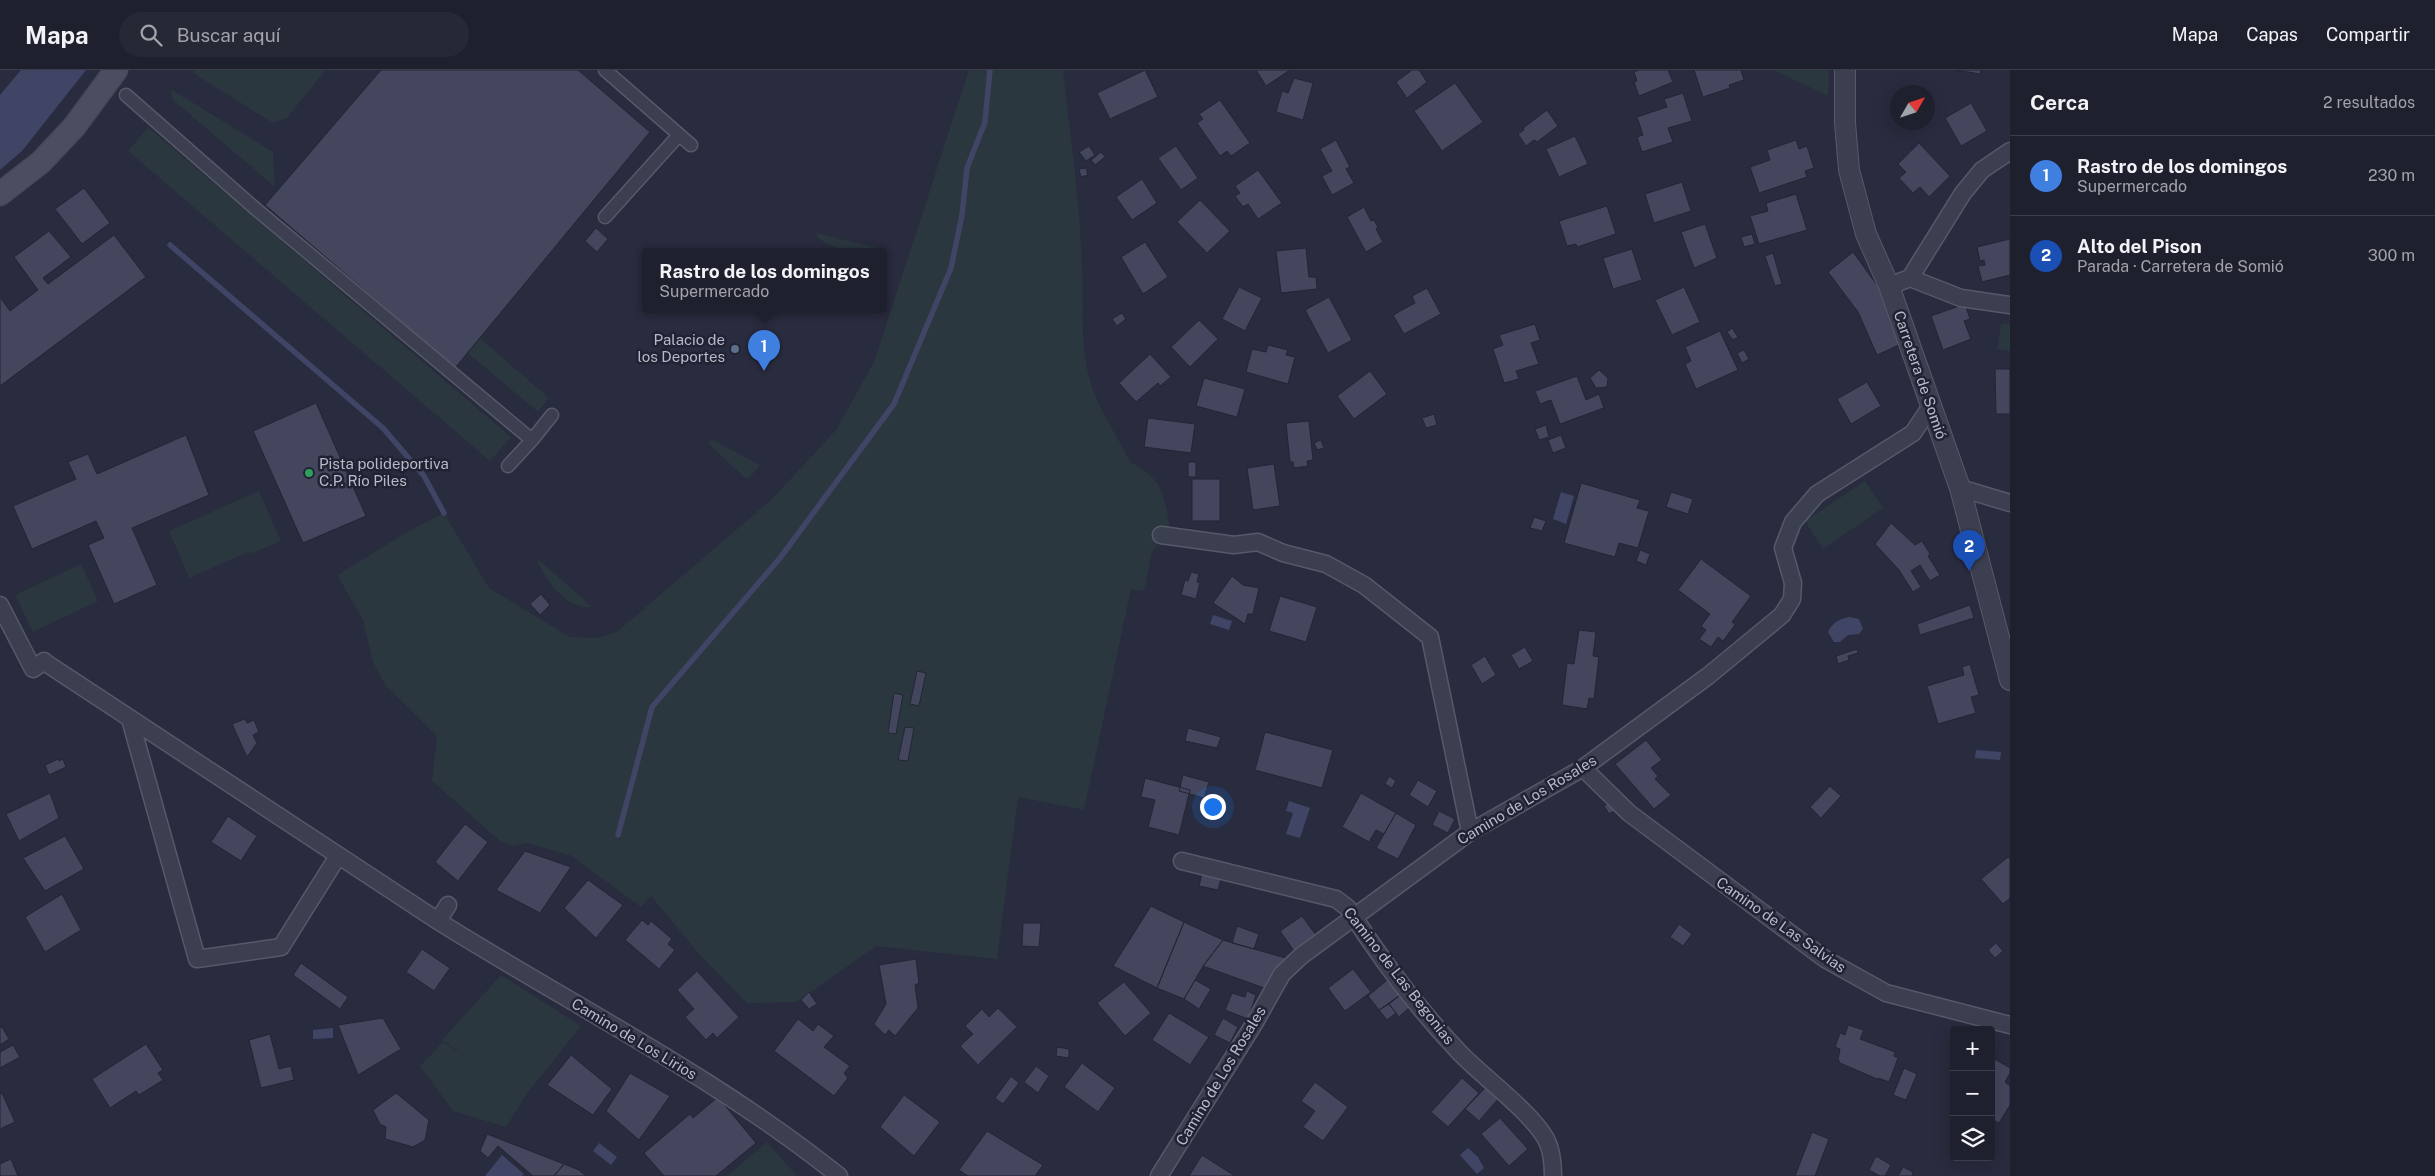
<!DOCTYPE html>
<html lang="es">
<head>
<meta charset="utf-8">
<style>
  :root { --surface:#1f202e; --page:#272836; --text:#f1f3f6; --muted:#a1a3aa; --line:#3c3e4a; --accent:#b45309 }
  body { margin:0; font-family:"Public Sans",sans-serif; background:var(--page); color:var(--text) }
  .controls { position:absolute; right:15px; bottom:15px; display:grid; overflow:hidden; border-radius:5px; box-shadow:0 5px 20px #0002 }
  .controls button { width:45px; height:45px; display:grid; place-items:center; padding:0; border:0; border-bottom:1px solid var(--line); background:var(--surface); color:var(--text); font:25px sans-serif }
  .compass { position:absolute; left:1890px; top:15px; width:45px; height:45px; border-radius:50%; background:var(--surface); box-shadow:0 5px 20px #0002; rotate:51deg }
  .you { position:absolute; left:1212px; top:736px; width:18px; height:18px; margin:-12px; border:4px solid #fff; border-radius:50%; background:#1a73e8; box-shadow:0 0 0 8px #1a73e833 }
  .badge { display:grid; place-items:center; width:32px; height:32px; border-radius:50%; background:var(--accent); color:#fff; font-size:16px; font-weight:700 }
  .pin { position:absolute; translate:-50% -41px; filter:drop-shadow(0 1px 2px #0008) }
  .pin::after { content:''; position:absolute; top:26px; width:18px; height:15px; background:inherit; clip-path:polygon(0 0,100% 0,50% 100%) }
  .popup { position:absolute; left:642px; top:178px; width:245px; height:65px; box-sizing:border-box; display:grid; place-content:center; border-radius:5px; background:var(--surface); filter:drop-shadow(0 1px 4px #0005); font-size:16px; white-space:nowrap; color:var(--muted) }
  .popup b { font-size:19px; color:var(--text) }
  .popup::after { content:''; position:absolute; left:50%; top:100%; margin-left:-10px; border:10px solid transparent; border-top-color:var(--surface) }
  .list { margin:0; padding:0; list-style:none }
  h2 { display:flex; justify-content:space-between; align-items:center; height:65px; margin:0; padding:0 20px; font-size:21px }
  h2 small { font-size:16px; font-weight:400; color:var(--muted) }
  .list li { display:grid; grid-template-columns:32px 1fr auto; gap:15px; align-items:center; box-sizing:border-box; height:80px; padding:0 20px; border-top:1px solid var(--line) }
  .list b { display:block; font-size:19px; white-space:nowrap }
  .list p { margin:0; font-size:16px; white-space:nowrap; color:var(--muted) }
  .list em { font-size:16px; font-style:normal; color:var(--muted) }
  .icon { flex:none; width:28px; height:28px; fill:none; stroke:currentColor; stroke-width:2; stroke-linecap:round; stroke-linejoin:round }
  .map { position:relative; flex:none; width:2010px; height:1106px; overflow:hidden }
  header { display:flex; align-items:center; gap:30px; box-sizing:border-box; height:70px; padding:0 25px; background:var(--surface); border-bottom:1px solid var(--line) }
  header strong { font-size:24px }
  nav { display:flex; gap:28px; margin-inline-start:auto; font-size:18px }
  .search { width:350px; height:45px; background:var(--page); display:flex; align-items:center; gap:12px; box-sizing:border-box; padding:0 18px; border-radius:28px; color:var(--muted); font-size:19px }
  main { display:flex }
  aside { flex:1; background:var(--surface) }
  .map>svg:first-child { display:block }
</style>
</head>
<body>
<header>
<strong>Mapa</strong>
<div class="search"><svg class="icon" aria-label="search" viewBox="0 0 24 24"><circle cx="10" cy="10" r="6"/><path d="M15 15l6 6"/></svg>Buscar aquí</div>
<nav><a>Mapa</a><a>Capas</a><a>Compartir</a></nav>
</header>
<main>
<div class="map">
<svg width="2010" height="1106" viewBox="0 0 2010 1106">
  <rect width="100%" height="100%" fill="#292b3e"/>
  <!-- green -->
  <path fill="#2a373f" d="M195,0H325V1L287,48L273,53L193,3Z
    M969,0H1063C1070,65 1080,131 1082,197C1084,232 1080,269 1088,303C1096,337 1116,362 1130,392C1164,409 1164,425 1170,459L1152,482L1144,521L1131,519L1084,740L1018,727L997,889L876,876L797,932L747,933L699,884L651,826L641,837L572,786L527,773L512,776L499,770L432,711L437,666L385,615L373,592L363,550L337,505L414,458L444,443L489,518L570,567L599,568L618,561L771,430L836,360L874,292Z
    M1774,0H1829L1828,26Z
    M171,19L273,82L275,117L172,29Z
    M148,57L511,367L490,391L128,81Z
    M817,163L878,178L881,182C855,182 839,184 817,167Z
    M2001,253L2010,254V281L1997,279Z
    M480,268L549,328L538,342L468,283Z
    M711,369L760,395L751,406L746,409L709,374Z
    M1865,411L1883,438L1823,479L1805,451Z
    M259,421L281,471L250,484L249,482L189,508L169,461Z
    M537,488L592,537C569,541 542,509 537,488Z
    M81,494L98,531L33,562L15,525Z
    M501,905L581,956L526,1025L506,1057L453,1041L420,996L443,972L473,991L442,970Z
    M767,1072L797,1106H727Z"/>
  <!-- water -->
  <path fill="#404566" d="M21,0H86L22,81L0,100V25Z
    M1561,422L1574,426L1566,454L1553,449Z
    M1213,545L1232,551L1229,560L1210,554Z
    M1850,547L1859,549L1863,559L1859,564L1848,565L1840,572H1834L1828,562C1833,552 1839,549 1850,547Z
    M1976,680L2001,682L2000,690L1975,688Z
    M1289,731L1310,738L1300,768L1286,764L1293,743L1286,741Z
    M333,958V968L313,969V960Z
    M599,1073L617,1087L611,1095L593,1081Z
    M1468,1078L1478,1087L1484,1098L1477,1104L1460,1085Z
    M502,1085L524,1104L522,1106H485Z"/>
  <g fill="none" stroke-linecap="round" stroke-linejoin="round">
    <!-- stream -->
    <path stroke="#404566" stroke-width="5.5" d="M170,175L383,358L424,406L444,443
      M618,765L652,637L780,488L894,334L951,198L962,145L967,98L985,52L990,0"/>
  </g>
  <!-- building -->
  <path fill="#43465c" stroke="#232536" d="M381,0H578L650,62L455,298L265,135Z
    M1145,0L1158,27L1110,49L1097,23Z
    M1256,0H1290L1266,16Z
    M1412,0H1419L1427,12L1407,28L1396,12Z
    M1639,0H1668L1673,12L1639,26L1634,12L1637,11L1634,2Z
    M1694,0H1741L1744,10L1729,15L1730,18L1703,27Z
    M1956,0H1981L1980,4Z
    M1294,8L1313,13L1303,50L1276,42L1282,21L1288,23Z
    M1455,13L1483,52L1442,81L1414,41Z
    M1683,23L1692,51L1668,58L1673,72L1642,82L1637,67L1643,65L1637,47L1667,37L1664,29Z
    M1220,30L1250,73L1231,86L1227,81L1220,86L1197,53L1203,49L1199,44Z
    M1971,33L1987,61L1961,76L1945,48Z
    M1547,40L1558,56L1537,72L1534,70L1526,76L1518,64L1524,60L1523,58Z
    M1575,66L1588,94L1559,107L1546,79Z
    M1336,70L1350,97L1346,99L1354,113L1332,125L1322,106L1332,101L1320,79Z
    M1796,70L1799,79L1807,76L1814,98L1805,101L1807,107L1759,123L1750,97L1770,90L1767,80Z
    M1919,73L1950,106L1929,127L1920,117L1913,123L1899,108L1906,102L1898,94Z
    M1089,76L1095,85L1086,91L1079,82Z
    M1176,76L1198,108L1181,120L1158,88Z
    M1101,82L1105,87L1095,95L1091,90Z
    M1086,98L1088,105L1081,107L1079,99Z
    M1258,100L1282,133L1258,149L1248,134L1243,137L1235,126L1240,123L1235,116Z
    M1142,109L1157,133L1132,150L1116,127Z
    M1682,112L1691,141L1654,153L1645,124Z
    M84,118L110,153L82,174L55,139Z
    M1796,124L1807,160L1759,174L1750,146L1768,141L1766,133Z
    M1200,130L1230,161L1207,183L1177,152Z
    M1607,136L1616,164L1577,177L1576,174L1567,176L1559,151Z
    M1364,137L1371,151L1374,150L1378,157L1376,159L1383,172L1366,182L1347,147Z
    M1705,154L1717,188L1694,198L1681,162Z
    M596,158L608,169L597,182L585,171Z
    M49,161L71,187L43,208L48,214L114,165L146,207L0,316V227L10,241L38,220L14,187Z
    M1752,164L1755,174L1744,177L1741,167Z
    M2010,169V205L1982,212L1978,196L1985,195L1984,190L1980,191L1977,177Z
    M1145,172L1168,207L1143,224L1121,187Z
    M1306,178L1309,207H1316L1317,219L1281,223L1276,181Z
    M1632,179L1642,210L1613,219L1603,188Z
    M1853,182L1882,222L1901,274L1877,285L1858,242L1828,202Z
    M1773,183L1782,214L1775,216L1765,186Z
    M1239,217L1262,228L1245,261L1222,249Z
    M1684,217L1700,252L1672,265L1655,230Z
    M1427,218L1441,244L1404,264L1393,245L1415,233L1412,226Z
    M1329,227L1352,270L1328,283L1305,240Z
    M1965,234L1970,249L1964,251L1971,269L1943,280L1931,246Z
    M1122,243L1126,249L1117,256L1112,249Z
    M1199,250L1218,269L1190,297L1171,277Z
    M1535,254L1540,270L1531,273L1539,294L1516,301L1519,309L1504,313L1493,279L1503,275L1499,265Z
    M1732,258L1738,267L1733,270L1727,262Z
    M1720,261L1738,300L1696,319L1685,294L1691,291L1685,277Z
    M1268,275L1288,280L1286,285L1295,287L1288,314L1246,302L1252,279L1266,282Z
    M1744,280L1749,289L1742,293L1737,283Z
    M1150,284L1171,307L1160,316L1158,313L1136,332L1119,313Z
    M1995,299H2010V344H1996Z
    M1599,300L1608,308L1607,317L1596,318L1590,308Z
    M1370,301L1387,324L1354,349L1337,326Z
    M1577,306L1586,330L1599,324L1604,338L1560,354L1551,330L1540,334L1535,321Z
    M1204,308L1245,319L1237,347L1196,336Z
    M1867,312L1881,336L1851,354L1837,329Z
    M316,333L366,446L303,473L253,361Z
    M1434,344L1437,355L1426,358L1422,348Z
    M1148,348L1195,354L1191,383L1144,377Z
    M1309,351L1313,390L1307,391L1308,396L1294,398L1293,392H1290L1286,353Z
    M1546,355L1549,367L1539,370L1535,359Z
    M186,365L209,425L132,458L157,515L114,534L88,475L104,468L96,451L32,479L13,436L76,409L68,392L88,384L97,404Z
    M1561,365L1566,378L1553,383L1548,370Z
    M1321,370L1324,378L1317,380L1314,373Z
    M1188,392H1196V407H1188Z
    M1274,394L1280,436L1253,440L1247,398Z
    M1192,409H1220V451H1192Z
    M1581,413L1640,430L1637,438L1649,441L1638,478L1619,473L1615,487L1564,473Z
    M1671,422L1693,429L1688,444L1666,437Z
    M1534,447L1546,451L1542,461L1530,458Z
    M1891,453L1915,475L1922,471L1930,484L1928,486L1940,505L1930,511L1920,495L1911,501L1921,517L1913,522L1899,500L1875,474Z
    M1640,480L1650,484L1646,495L1636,491Z
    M1701,489L1751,526L1732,552L1735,555L1723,571L1718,567L1711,577L1699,569L1706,560L1701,556L1710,544L1678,520Z
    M1191,502L1199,504L1197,512L1200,513L1196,529L1181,525L1185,510L1188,511Z
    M1232,506L1243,515L1259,518L1253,544H1248L1245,554L1213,533Z
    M541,524L550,535L540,545L530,534Z
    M1280,526L1317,537L1306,572L1269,561Z
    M1970,535L1974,548L1920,565L1917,554Z
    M1579,560L1596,562L1593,586L1599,587L1594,629L1589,628L1587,639L1562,635L1567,593L1574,594Z
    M1525,577L1533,591L1519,599L1511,585Z
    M1857,579L1858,583L1848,586L1849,590L1838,594L1836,586Z
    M1485,586L1496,605L1482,614L1471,595Z
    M1970,594L1979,625L1971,627L1976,643L1938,654L1927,616L1964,605L1962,597Z
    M917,601L926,603L919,636L910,634Z
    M894,623L903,625L896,664L888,663Z
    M245,649L247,653L254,650L259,662L253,665L257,673L247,687L232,654Z
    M905,657L914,658L908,691L898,690Z
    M1188,658L1221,667L1217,678L1185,671Z
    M1265,662L1333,680L1322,718L1255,700Z
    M1646,670L1662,690L1651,698L1658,706L1655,709L1671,725L1654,739L1615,694Z
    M58,689L59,691L63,689L66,697L49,705L45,695Z
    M1183,705L1209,712L1204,728L1179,721Z
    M1389,706L1396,711L1392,718L1385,714Z
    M1145,708L1190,720L1179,765L1148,757L1155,730L1141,727Z
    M1418,710L1437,721L1428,737L1409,725Z
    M1830,716L1841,726L1821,748L1810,737Z
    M50,723L59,748L19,771L6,744Z
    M1361,723L1396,743L1384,764L1376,760L1369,772L1342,757Z
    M1611,731L1617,739L1609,744L1604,736Z
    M1439,741L1455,749L1448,763L1432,755Z
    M1396,743L1416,755L1398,789L1376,778Z
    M228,746L257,766L241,791L211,772Z
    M465,754L488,772L458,811L435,792Z
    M65,766L84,799L45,821L23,788Z
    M525,781L571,797L540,843L496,820Z
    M2008,787L2010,789V828L2003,834L1981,809Z
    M1202,804L1221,809L1218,820L1199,816Z
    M588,810L623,835L596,868L564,838Z
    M62,824L81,860L45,882L25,847Z
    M1151,836L1184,852L1157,918L1113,896Z
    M1302,846L1316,865L1294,881L1280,861Z
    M642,850L648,855L651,851L672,869L668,874L675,880L659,899L625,870Z
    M1184,852L1223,870L1203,896L1184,929L1157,918Z
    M1023,853H1041L1039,877L1022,876Z
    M1679,854L1692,864L1683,876L1670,867Z
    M1237,856L1259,864L1254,879L1232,873Z
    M1223,870L1254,879L1286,888L1264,918L1203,896Z
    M1996,873L2003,881L1995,888L1988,880Z
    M422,879L450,898L434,921L406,902Z
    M916,889L919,913L915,915L918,938L895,966L889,960L885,965L874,954L886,934L879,895Z
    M301,893L348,927L340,939L293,905Z
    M1353,899L1371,922L1345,941L1328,918Z
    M697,901L739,947L717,968L713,963L706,970L685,947L694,939L677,920Z
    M1391,907L1403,923L1379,940L1368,926Z
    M1195,910L1211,919L1199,939L1184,929Z
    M1124,912L1151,943L1125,966L1097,933Z
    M1247,921L1256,925L1248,949L1225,940L1232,923L1245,927Z
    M809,922L817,934L809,939L801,930Z
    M1403,923L1412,935L1399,947L1389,934Z
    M1389,934L1396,943L1387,950L1379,940Z
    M998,938L1017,957L978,995L960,976L973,964L965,956L982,939L989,947Z
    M1169,943L1209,967L1190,995L1152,970Z
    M383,948L401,979L358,1005L338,955Z
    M1223,948L1238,957L1230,973L1214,965Z
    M798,949L813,961L818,954L834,966L824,977L850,996L844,1003L848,1008L834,1026L774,981Z
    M1848,955L1864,960L1860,969L1895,982L1894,986L1898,988L1889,1012L1878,1008L1877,1009L1840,993L1838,989L1840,979L1835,977L1840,963L1845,965Z
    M2,957L9,969L0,975V958Z
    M270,964L279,999L291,996L294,1010L261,1018L249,970Z
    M146,974L163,1000L158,1003L163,1010L139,1025L136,1021L110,1038L92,1009Z
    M13,975L20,987L0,998V982Z
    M1057,977L1069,979V988L1056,986Z
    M571,985L612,1019L593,1045L547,1015Z
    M1991,987L2010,998V1003L2005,1012L2010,1016V1035L1999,1053L1995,1051L1991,1056Z
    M1082,993L1115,1018L1098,1042L1064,1017Z
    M1036,996L1049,1006L1038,1023L1024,1012Z
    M1904,998L1917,1004L1906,1030L1893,1025Z
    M630,1003L670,1026L639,1070L606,1041Z
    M1011,1006L1019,1013L1003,1034L995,1028Z
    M1462,1008L1479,1023L1448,1057L1431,1042Z
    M1315,1012L1348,1037L1323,1071L1303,1057L1315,1041L1301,1031Z
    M1487,1016L1499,1028L1479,1051L1465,1039Z
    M2,1023L15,1052L0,1059V1024Z
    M396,1023L429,1050L425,1070L413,1077L385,1069L386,1057L380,1054L373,1040Z
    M904,1025L940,1052L914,1086L880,1057Z
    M718,1027L756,1073L716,1106H664L644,1083L690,1044L693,1048Z
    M1500,1048L1528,1079L1509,1096L1481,1064Z
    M987,1061L1043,1095L1035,1106H968L959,1100Z
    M1812,1062L1829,1069L1815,1106H1795Z
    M487,1064L564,1094L554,1106H533L498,1076L488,1088L480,1081Z
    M1202,1085L1235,1106H1189Z
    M1876,1086L1891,1095L1885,1106H1880L1869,1100Z
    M11,1089L18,1106H0V1094Z
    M564,1094L579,1100L586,1106H554Z
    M1903,1097L1913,1102L1912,1106H1898Z"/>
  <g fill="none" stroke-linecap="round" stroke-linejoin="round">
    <defs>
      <path id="pedestrian" d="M605,0L691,75
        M126,25L257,140L532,370L552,345
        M605,147L679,65
        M508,396L532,370"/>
      <path id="minor" d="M1910,208L1961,228L2010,235
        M1889,216L1910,208L1963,123L1982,100L2010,81
        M1960,418L2010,433
        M1161,465L1234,475L1258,472L1283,483L1326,494L1364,515L1430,567L1470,762
        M0,535L33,599L44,591L46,593L438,851
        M130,649L197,889L281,877L338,786
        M1583,698L1629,743L1825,889L1886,923L2010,955
        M1182,791L1336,829L1348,838C1380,888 1418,939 1460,983C1483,1007 1530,1041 1546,1069C1552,1080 1553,1094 1553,1106
        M448,835L438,851C572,935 716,1007 839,1106
        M1159,1106L1254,954L1282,904L1301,886L1470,762L1583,698L1708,606L1782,545L1792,529L1793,513L1783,478L1793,452L1817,424L1913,363L1931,336"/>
      <path id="tertiary" d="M1845,0V53L1849,100L1866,164L1889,216L1960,418L2010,610"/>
      <path id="secondary" d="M0,124L41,92L74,57L116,0"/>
    </defs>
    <!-- pedestrian casing -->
    <use href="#pedestrian" stroke="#575969" stroke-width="15"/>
    <!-- minor casing -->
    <use href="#minor" stroke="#575969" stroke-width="19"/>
    <!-- tertiary casing -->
    <use href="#tertiary" stroke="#575969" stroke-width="22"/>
    <!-- secondary casing -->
    <use href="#secondary" stroke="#464758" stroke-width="25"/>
    <!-- pedestrian -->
    <use href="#pedestrian" stroke="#3c3f4f" stroke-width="12"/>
    <!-- minor -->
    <use href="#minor" stroke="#3c3f4f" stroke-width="16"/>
    <!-- tertiary -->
    <use href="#tertiary" stroke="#3c3f4f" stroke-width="20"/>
    <!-- secondary -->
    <use href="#secondary" stroke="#4b4d61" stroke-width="22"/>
  </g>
  <!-- markers -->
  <circle fill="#5c6f8a" stroke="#212334" stroke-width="2" cx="735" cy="279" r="5"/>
  <circle fill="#2e9e5b" stroke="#212334" stroke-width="2" cx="309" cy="403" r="5"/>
  <g text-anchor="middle" stroke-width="5" stroke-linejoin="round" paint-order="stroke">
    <!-- poi labels -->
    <g font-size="15" fill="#b9bac9" stroke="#212334" text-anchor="end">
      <text x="725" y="275">Palacio de<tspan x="725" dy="17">los Deportes</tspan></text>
      <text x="319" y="399" text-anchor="start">Pista polideportiva<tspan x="319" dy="17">C.P. Río Piles</tspan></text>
    </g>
    <!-- street labels -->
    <g font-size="15" fill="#b9bac9" stroke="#212334">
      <text transform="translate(1920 305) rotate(71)" y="5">Carretera de Somió</text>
      <text transform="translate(1527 730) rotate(-31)" y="5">Camino de Los Rosales</text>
      <text transform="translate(1781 855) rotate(35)" y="5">Camino de Las Salvias</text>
      <text transform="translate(1399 906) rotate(52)" y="5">Camino de Las Begonias</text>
      <text transform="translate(634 969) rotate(31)" y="5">Camino de Los Lirios</text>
      <text transform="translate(1221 1006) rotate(-59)" y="5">Camino de Los Rosales</text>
    </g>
  </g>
</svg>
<div class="controls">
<button>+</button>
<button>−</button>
<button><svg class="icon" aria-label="layers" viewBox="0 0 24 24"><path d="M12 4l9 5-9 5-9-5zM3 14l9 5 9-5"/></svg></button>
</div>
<svg class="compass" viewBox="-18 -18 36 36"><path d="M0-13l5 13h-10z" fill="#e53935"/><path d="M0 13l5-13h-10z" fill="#a1a3aa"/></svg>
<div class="you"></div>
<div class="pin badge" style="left:764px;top:301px;background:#3f7fe0">1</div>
<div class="popup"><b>Rastro de los domingos</b>Supermercado</div>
<div class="pin badge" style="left:1969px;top:501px;background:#1a4fb4">2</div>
</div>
<aside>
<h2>Cerca<small>2 resultados</small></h2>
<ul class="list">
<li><span class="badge" style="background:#3f7fe0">1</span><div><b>Rastro de los domingos</b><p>Supermercado</p></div><em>230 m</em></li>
<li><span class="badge" style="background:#1a4fb4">2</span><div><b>Alto del Pison</b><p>Parada · Carretera de Somió</p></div><em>300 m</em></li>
</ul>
</aside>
</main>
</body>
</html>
